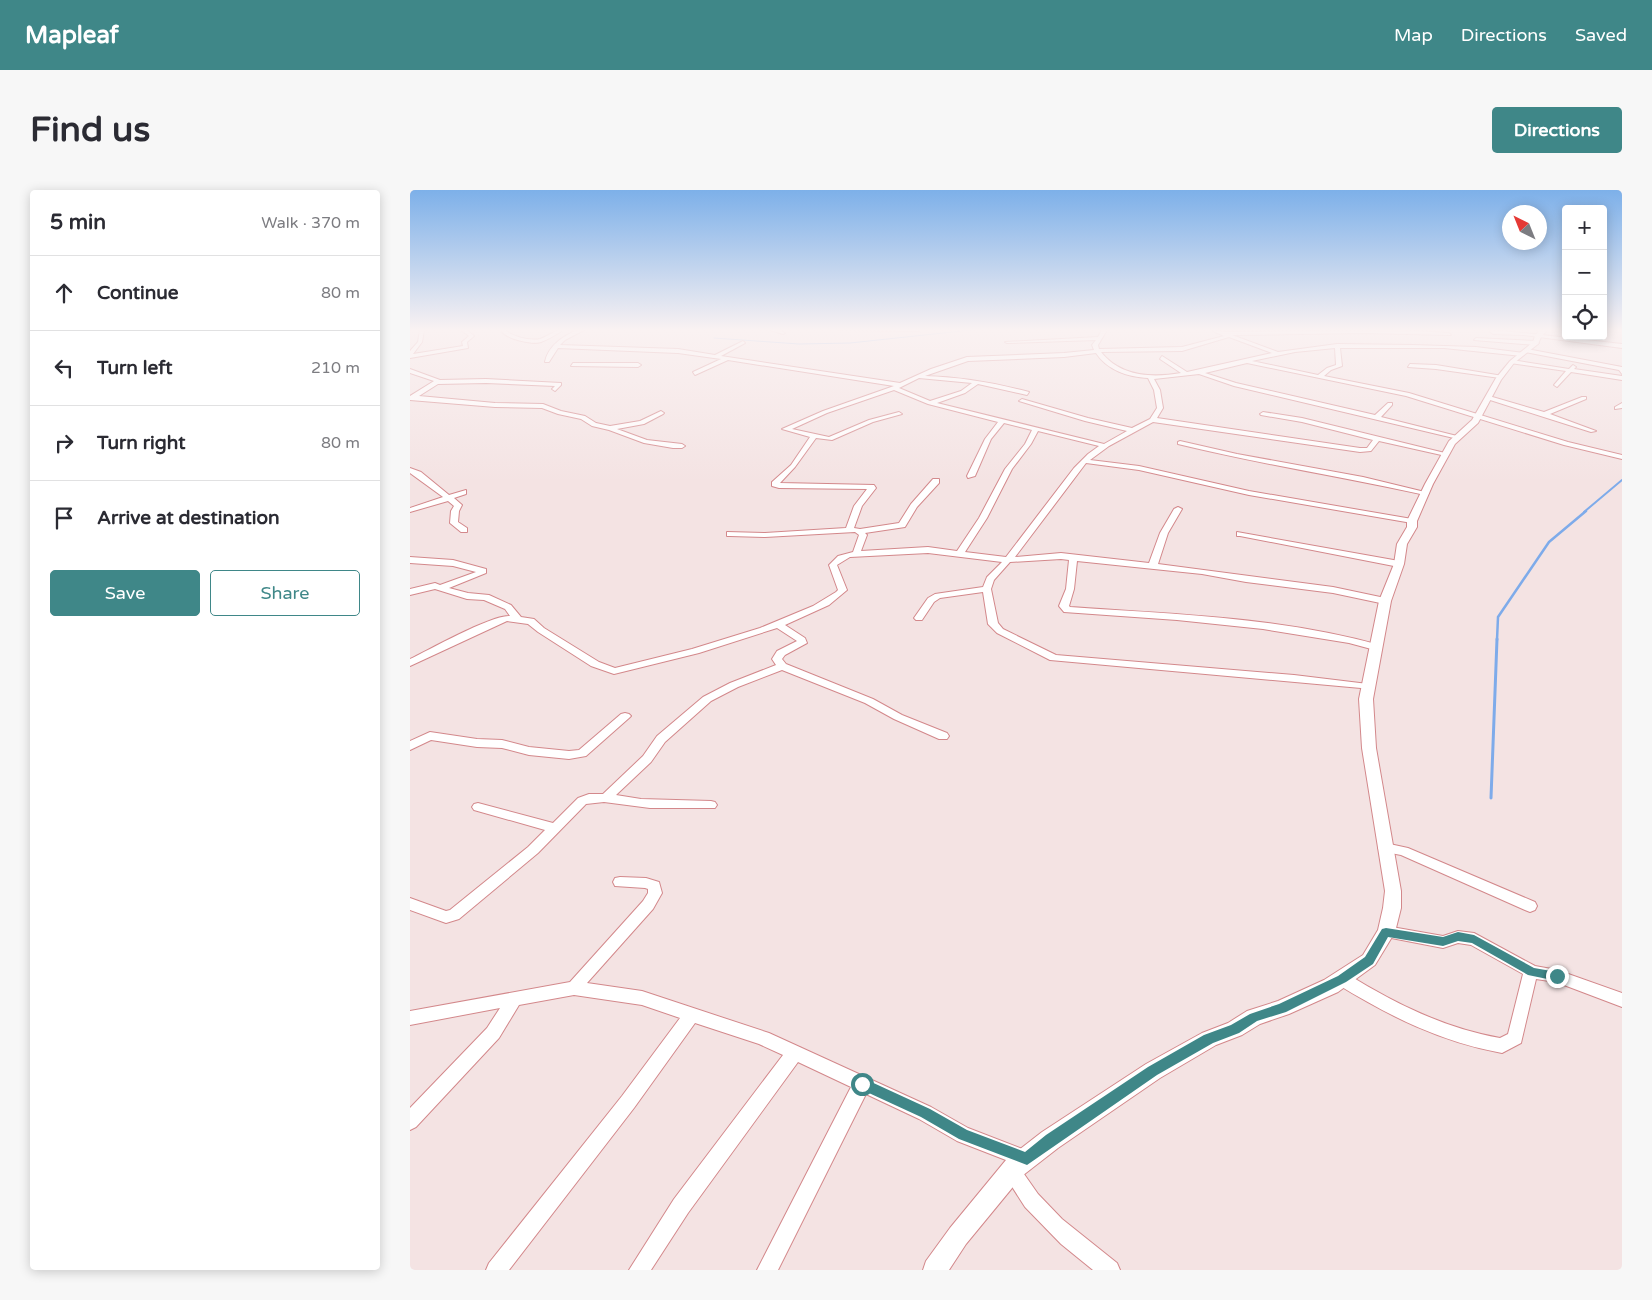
<!DOCTYPE html>
<html lang="en">
<head>
<meta charset="utf-8">
<style>
  :root { --surface:#fff; --page:#f7f7f7; --text:#2b2b33; --muted:#7c7c81; --line:#e1e1e2; --accent:#3f8788 }
  body { margin:0; font-family:"Varela Round",sans-serif; background:var(--page); color:var(--text) }
  .controls { position:absolute; right:15px; top:15px; display:grid; overflow:hidden; border-radius:5px; box-shadow:0 2px 12px #0003 }
  .controls button { width:45px; height:45px; display:grid; place-items:center; padding:0; border:0; border-bottom:1px solid var(--line); background:var(--surface); color:var(--text); font:25px sans-serif }
  .compass { position:absolute; left:1092px; top:15px; width:45px; height:45px; border-radius:50%; background:var(--surface); box-shadow:0 2px 12px #0003; rotate:317deg }
  .stop { position:absolute; width:15px; height:15px; margin:-11px; border:4px solid #3f8788; border-radius:50%; background:#fff }
  .stop.end { background:#3f8788; border-color:#fff; box-shadow:0 1px 5px #0008 }
  .list { margin:0; padding:0; list-style:none }
  h2 { display:flex; justify-content:space-between; align-items:center; height:65px; margin:0; padding:0 20px; font-size:21px }
  h2 small { font-size:16px; font-weight:400; color:var(--muted) }
  .list li { display:grid; grid-template-columns:32px 1fr auto; gap:15px; align-items:center; box-sizing:border-box; height:75px; padding:0 20px; border-top:1px solid var(--line) }
  .list b { display:block; font-size:19px; white-space:nowrap }
  .list em { font-size:16px; font-style:normal; color:var(--muted) }
  .actions { display:flex; gap:10px; padding:15px 20px }
  .actions a { flex:1; padding:11px 0; border:1px solid var(--accent); border-radius:5px; text-align:center; font-size:18px; color:var(--accent) }
  .actions .main { background:var(--accent); color:#fff }
  .icon { flex:none; width:28px; height:28px; fill:none; stroke:currentColor; stroke-width:2; stroke-linecap:round; stroke-linejoin:round }
  .map { position:relative; flex:none; width:1212px; height:1080px; overflow:hidden; border-radius:5px }
  header { display:flex; align-items:center; gap:30px; box-sizing:border-box; height:70px; padding:0 25px; background:var(--accent); color:#fff }
  header strong { font-size:24px }
  nav { display:flex; gap:28px; margin-inline-start:auto; font-size:18px }
  .intro { display:flex; align-items:center; justify-content:space-between; box-sizing:border-box; height:120px; padding:0 30px }
  h1 { margin:0; font-size:35px }
  .button { padding:12px 22px; border-radius:5px; background:var(--accent); color:#fff; font-size:18px; font-weight:700 }
  main { display:flex; gap:30px; padding:0 30px }
  aside { flex:1; background:var(--surface); border-radius:5px; box-shadow:0 2px 12px #0003 }
  .map>svg:first-child { display:block }
</style>
</head>
<body>
<header>
<strong>Mapleaf</strong>
<nav><a>Map</a><a>Directions</a><a>Saved</a></nav>
</header>
<div class="intro"><h1>Find us</h1><a class="button">Directions</a></div>
<main>
<aside>
<h2>5 min<small>Walk · 370 m</small></h2>
<ul class="list">
<li><svg class="icon" aria-label="ahead" viewBox="0 0 24 24"><path d="M12 20V5M6 11l6-6 6 6"/></svg><div><b>Continue</b></div><em>80 m</em></li>
<li><svg class="icon" aria-label="left" viewBox="0 0 24 24"><path d="M17 20v-9H6M10 6l-5 5 5 5"/></svg><div><b>Turn left</b></div><em>210 m</em></li>
<li><svg class="icon" aria-label="right" viewBox="0 0 24 24"><path d="M7 20v-9h11M14 6l5 5-5 5"/></svg><div><b>Turn right</b></div><em>80 m</em></li>
<li><svg class="icon" aria-label="arrive" viewBox="0 0 24 24"><path d="M6 21V4h12l-3 4 3 4H6"/></svg><div><b>Arrive at destination</b></div></li>
</ul>
<div class="actions"><a class="main">Save</a><a>Share</a></div>
</aside>
<div class="map">
<svg width="1212" height="1080" viewBox="0 0 1212 1080">
  <rect width="100%" height="100%" fill="#f4e3e3"/>
  <g fill="none" stroke-linecap="round" stroke-linejoin="round">
    <!-- stream-far3 -->
    <path stroke="#7eabea" stroke-width="1" d="M304,148L389,154L440,153L561,140"/>
    <!-- stream-far2 -->
    <path stroke="#7eabea" stroke-width="2" d="M1174,322L1212,290"/>
    <!-- stream-far1 -->
    <path stroke="#7eabea" stroke-width="2.5" d="M1087,450L1088,427L1139,352L1176,321"/>
    <!-- stream -->
    <path stroke="#7eabea" stroke-width="3" d="M1081,608L1087,449"/>
    <defs>
      <path id="minor" d="M10,140H14L12,152L3,164L53,156L52,152L59,146L51,140H57L64,146L57,152L58,158L0,168V161L8,152Z
        M91,140H96C101,147 121,151 130,149C139,146 144,140 153,140C147,144 139,149 131,152C123,155 95,149 91,140Z
        M167,140H174L155,150L150,155L268,159L305,165L333,151L335,153L311,166L490,193L521,179L557,167L654,163L684,160L682,155L686,150L597,153L595,152L688,147L692,140H697L688,155L689,159L772,157L814,146L801,140L815,142L990,140L1039,143L1041,145L954,143L822,145L868,162L927,154L1003,155L1066,157L1114,163L1112,166L1034,158H930L932,176L921,180L914,186L999,203L1158,252L1212,265V269L1154,255L996,206L837,173L795,183L826,193L965,225L978,213H982V215L971,227L1051,247L1048,249L824,196L789,184L744,189L750,200L753,218L747,228L950,258H957L963,250L892,232L851,225L850,224L853,222L892,228L1039,264L1036,266L969,251L961,261L950,262L743,232L699,256L680,270L729,276L839,301L1002,329L1006,331L1002,333L839,305L729,280L676,273L605,367L651,363L739,373L750,343L764,319L768,317L772,319L758,343L748,374L923,397L975,408L980,411L975,414L923,403L836,392L792,384L667,371L664,399L659,416L660,417C762,424 869,427 969,455L970,457L965,460L939,453L853,439L767,430L654,422L649,416L656,399L659,370L651,369L600,372L584,390L581,399L588,433L593,439L646,465L884,485L958,494L963,497L962,499L640,470L587,443L578,434L573,402L530,408L524,412L512,430H506L504,428L518,408L525,404L573,397L577,387L592,372L518,363L440,367L427,375L437,400L419,415L375,435L395,448L397,453L375,465L372,469L376,474L463,509L492,525L537,543L539,546L537,549H529L484,529L455,513L372,480L328,497L301,511L255,552L241,572L206,605L231,609L301,611L305,612L307,615L305,618H240L194,612L176,614L128,663L49,729L36,733L0,720V708L36,721L40,720L118,657L135,640L64,620L62,617L64,614L68,613L143,633L168,608L179,604H193L233,566L247,546L293,507L320,493L366,475L362,469L367,461L387,451L367,438L289,463L204,484L181,476L128,442L118,434L97,431L0,476V469C19,460 83,424 100,426L95,419L74,410L57,409L25,399L0,405V399L25,393L30,395L66,382L43,376L0,373V367L43,370L76,379V383L39,398L58,403L79,405L101,415L111,427L124,429L134,438L189,472L205,478L282,459L350,438L403,416L426,402L428,400L419,375L428,366L443,362L449,345L445,342L355,347L320,346H317V342L355,343L436,338L444,316L457,299L369,298L362,296V292L381,275L400,247L372,239L413,221L484,196L318,170L285,185L283,182L311,169L268,163L148,158L139,172H135C138,156 152,147 167,140ZM819,147L862,163L777,182L752,166L750,169L771,183C742,188 711,187 691,162L772,161ZM925,158L926,175L917,178L908,185L842,171L885,162ZM686,163C697,180 718,187 738,188L744,200L747,218L740,229L722,238L678,228L612,209L609,211L675,231L717,241L694,254L527,213L555,203L568,194L617,205L619,202C585,193 551,187 515,186L558,171L654,167ZM509,188L562,193L551,201L520,211L489,198ZM484,200L518,214L588,232L575,249L557,286L558,288L565,286L581,249L594,233L622,240L615,254L595,279L569,328L547,361L518,357L451,361L457,345L455,343L495,337L507,317L529,293V289H523L501,314L489,333L450,339L444,338L452,316L466,298L464,295L370,293L385,277L406,248L422,250L463,232L492,224L489,222L459,230L419,247L382,239L417,223ZM628,241L689,256L678,264L664,278L596,367L555,362L577,328L602,279L621,254Z
        M360,140H369L375,143L373,144Z
        M430,140H510L508,141Z
        M1078,140L1114,143L1212,154V158L1114,145L1083,144Z
        M1066,148L1126,151L1129,153L1126,155L1064,150Z
        M1117,159L1212,177V184L1209,180L1115,162Z
        M1102,170L1159,179L1163,175L1166,177L1164,179L1212,186V190L1161,182L1147,197L1144,195L1156,181L1100,173Z
        M163,173H228L231,175L228,177L161,176Z
        M1000,174L1026,175L1093,186L1090,188L1026,179L998,177Z
        M0,179L30,190L76,189L151,193V195L145,201L142,199L145,196L76,193L28,194L9,206L85,213L133,214L151,221L175,226L186,233L200,236L230,231L251,221L254,223L253,224L234,234L207,239L237,250L272,254L275,256L272,258H263L234,253L199,240L182,236L171,229L148,224L132,218L85,217L0,210V206L24,191L0,183Z
        M1079,206L1134,222L1172,207H1176V209L1140,224L1186,241L1181,242L1077,209L1076,208Z
        M1212,213V218L1205,219V217Z
        M770,251L827,264L953,287L1019,303L1015,305C933,287 850,274 768,254V252Z
        M0,278L11,282L39,305L56,300V304L44,308L52,315L49,321L48,332L57,338V342H51L40,333L41,321L44,316L38,311L0,322V318L33,307L0,283Z
        M827,342L989,371L993,374L989,377L830,346H827Z
        M215,523L219,524L221,526L219,528L176,566L159,569L119,565L92,558L67,557L21,550L0,560V551L20,542L67,549L92,550L119,557L159,561L169,560L211,524Z
        M975,653L998,658L1125,712L1127,716L1125,720L1120,722L1115,720L991,665L970,661L968,658L970,655Z
        M210,687L236,688L249,692L252,703L243,719L177,793L232,801L359,843L521,917L558,938L623,963L626,969L623,975L617,978L607,974L628,1004L652,1029L707,1073L710,1080H683L651,1054L615,1017L592,981L595,975L601,972L547,951L509,929L456,904L368,1080H347L441,897L388,872L278,1023L241,1080H219L264,1009L373,865L349,854L285,833L224,918L99,1080H76L79,1073L212,906L270,828L232,815L164,805L109,815L89,848L6,937L0,940V918L77,838L90,818L0,835V821L160,792L233,711L238,703V699L235,698L205,696L203,692L205,688Z
        M976,736L1033,746L1048,741L1064,743L1125,776L1147,780L1212,803V817L1146,792L1126,789L1111,853L1092,863C1031,852 979,826 927,794L924,789L927,784L932,782L937,784C986,814 1034,838 1090,848L1098,844L1113,784L1061,755L1048,753L1033,758L971,746L969,742L971,738Z"/>
      <path id="tertiary" d="M1130,140H1137L1131,147L1128,154L1104,173L1091,190L1068,233L1045,254L1023,294L1007,331V337L997,354L994,374L981,411L963,509L966,558L991,701V718L985,742L965,775L928,802L879,824L850,834L832,845L806,855L750,888L648,958L612,986L556,1054L539,1080H513L516,1071L540,1038L596,970L632,942L736,874L792,843L818,833L837,821L868,811L914,790L953,765L968,740L973,718L975,701L952,558L949,509L969,411L984,374L987,354L997,337V331L1015,294L1039,251L1062,230L1086,188L1100,171L1123,152L1125,146Z"/>
    </defs>
    <!-- minor casing -->
    <use href="#minor" stroke="#d3888b" stroke-width="2"/>
    <!-- tertiary casing -->
    <use href="#tertiary" stroke="#d3888b" stroke-width="2"/>
    <!-- minor -->
    <use href="#minor" fill="#fff" fill-rule="evenodd"/>
    <!-- tertiary -->
    <use href="#tertiary" fill="#fff" fill-rule="evenodd"/>
  </g>
  <!-- sky -->
  <linearGradient id="sky" x2="0" y2="1"><stop stop-color="#7db0e9"/><stop offset="0.48" stop-color="#faf2f2"/><stop offset="1" stop-color="#faf2f2" stop-opacity="0"/></linearGradient>
  <rect width="1212" height="292" fill="url(#sky)"/>
  <!-- route -->
  <path fill="#3f8788" d="M976,738L1033,747L1048,742L1064,745L1124,778L1147,782L1153,786L1147,791L1118,785L1062,753L1048,751L1033,756L978,747L963,774L936,792L876,822L847,831L829,843L803,853L747,885L617,975L549,949L511,927L448,898L446,894L448,890L452,888L457,890L520,919L557,940L615,962L636,945L738,877L794,845L821,835L840,824L869,814L928,786L955,767L972,739Z"/>
</svg>
<div class="controls">
<button>+</button>
<button>−</button>
<button><svg class="icon" aria-label="locate" viewBox="0 0 24 24"><circle cx="12" cy="12" r="6"/><path d="M12 2v4M12 18v4M2 12h4M18 12h4"/></svg></button>
</div>
<svg class="compass" viewBox="-18 -18 36 36"><path d="M0-13l5 13h-10z" fill="#e53935"/><path d="M0 13l5-13h-10z" fill="#7c7c81"/></svg>
<div class="stop" style="left:452px;top:894px"></div>
<div class="stop end" style="left:1147px;top:786px"></div>
</div>
</main>
</body>
</html>
